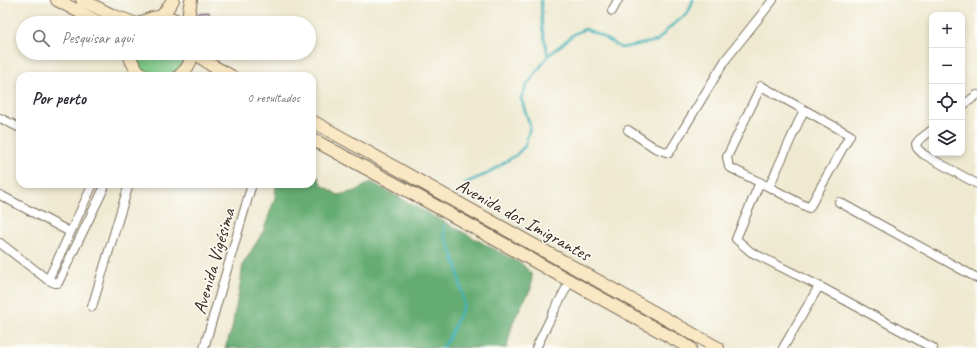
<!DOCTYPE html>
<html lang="pt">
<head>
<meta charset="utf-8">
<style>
  :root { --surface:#fff; --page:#f2f2f3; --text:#2b2b33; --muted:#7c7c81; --line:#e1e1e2 }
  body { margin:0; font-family:Caveat,sans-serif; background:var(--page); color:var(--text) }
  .controls { position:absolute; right:12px; top:12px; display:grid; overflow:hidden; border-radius:8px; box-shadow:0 2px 6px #0003 }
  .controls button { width:36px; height:36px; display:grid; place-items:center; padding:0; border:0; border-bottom:1px solid var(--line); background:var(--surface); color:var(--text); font:20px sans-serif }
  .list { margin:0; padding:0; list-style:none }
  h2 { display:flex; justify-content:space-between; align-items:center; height:52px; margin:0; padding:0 16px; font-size:17px }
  h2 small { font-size:13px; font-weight:400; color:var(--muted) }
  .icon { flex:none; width:22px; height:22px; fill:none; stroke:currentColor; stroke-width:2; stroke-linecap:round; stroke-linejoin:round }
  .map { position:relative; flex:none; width:977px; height:348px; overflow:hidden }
  .search { position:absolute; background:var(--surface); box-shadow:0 2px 6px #0003; left:16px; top:16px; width:300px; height:44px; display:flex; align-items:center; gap:10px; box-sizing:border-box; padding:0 14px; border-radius:22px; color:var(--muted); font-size:15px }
  .panel { position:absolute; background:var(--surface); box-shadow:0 2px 6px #0003; left:16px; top:72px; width:300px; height:116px; border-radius:12px }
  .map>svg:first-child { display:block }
</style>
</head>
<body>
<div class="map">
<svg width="977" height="348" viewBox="0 0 977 348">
  <rect width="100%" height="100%" fill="#fdfcf7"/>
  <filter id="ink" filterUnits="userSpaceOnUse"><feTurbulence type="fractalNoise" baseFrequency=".025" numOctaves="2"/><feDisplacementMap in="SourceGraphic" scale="8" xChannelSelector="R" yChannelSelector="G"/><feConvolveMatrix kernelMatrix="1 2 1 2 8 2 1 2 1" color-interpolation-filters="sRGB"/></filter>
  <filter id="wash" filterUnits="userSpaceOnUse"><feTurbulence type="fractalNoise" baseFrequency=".012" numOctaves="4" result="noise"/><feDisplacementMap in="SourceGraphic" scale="16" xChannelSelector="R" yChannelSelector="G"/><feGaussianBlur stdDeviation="0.9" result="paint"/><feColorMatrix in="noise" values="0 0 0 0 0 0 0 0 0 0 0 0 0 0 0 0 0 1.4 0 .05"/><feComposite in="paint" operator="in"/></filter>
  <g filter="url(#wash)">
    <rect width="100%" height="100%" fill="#eee9d0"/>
    <!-- green -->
    <path fill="#7cc785" stroke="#5c7852" d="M133,53H189C187,58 182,69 178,72C174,76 168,76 163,76C142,76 143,70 133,53Z"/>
    <!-- forest -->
    <path fill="#65ac72" stroke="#506b48" d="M312,166L322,185L338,195L356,191L371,182L523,265L532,275L531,289L522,304L514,320L509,337L507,348H225L232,329L235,311L239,292L243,264L263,232L275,198L276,184H312Z"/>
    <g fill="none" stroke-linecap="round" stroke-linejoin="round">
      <!-- stream -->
      <path stroke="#40b1b8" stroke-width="2.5" d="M541,0L542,27L548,56
        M465,183L487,174L516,155L525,146L530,126L521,98L527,85L548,56L574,34L585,29L598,34L621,48L657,41L670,27L688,13L693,0
        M442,348L448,340L464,305L457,267L444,233V226"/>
    </g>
    <g id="blocks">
      <!-- building -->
      <path fill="#ba9bd3" d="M209,12L210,23H198V13Z"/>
    </g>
  </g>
  <g filter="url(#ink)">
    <use href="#blocks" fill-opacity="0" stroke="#7a6d5c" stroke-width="1"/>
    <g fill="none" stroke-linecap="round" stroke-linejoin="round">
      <defs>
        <path id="street" d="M612,11L618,0
          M761,86L850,135L809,208L769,187L729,167L727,157Z
          M962,106L977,95
          M0,118L20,128
          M628,130L655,148L669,153L726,59L773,0
          M932,130L919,140L916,144L917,148L923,154L977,184
          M760,182L736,239L751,252L819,286L933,348
          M769,187L804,110
          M0,195L70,232
          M839,202L977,278
          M0,243L48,280L55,283H58L106,184
          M48,280L93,184
          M92,307L129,184
          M204,348L252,184
          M536,348L554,311L570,281
          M783,348L819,286"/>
        <path id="secondary" d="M57,0L100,23
          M82,0L112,15L134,23
          M162,16L173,0
          M141,23C154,15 168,14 180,23
          M189,23V11L191,0
          M129,53C131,63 135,70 144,76
          M196,53L211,65L231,76
          M179,76C187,70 191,63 193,53
          M312,121L718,348
          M312,139L421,198L690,348"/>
      </defs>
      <!-- street casing -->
      <use href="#street" stroke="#7a6d5c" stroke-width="10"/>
      <!-- secondary casing -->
      <use href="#secondary" stroke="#7a6d5c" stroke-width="14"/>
      <!-- street -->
      <use href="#street" stroke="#fff" stroke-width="8"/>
      <!-- secondary -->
      <use href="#secondary" stroke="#fae7c3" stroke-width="12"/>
    </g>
  </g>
  <g text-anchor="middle" stroke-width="3" stroke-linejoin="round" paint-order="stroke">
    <!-- street labels -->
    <g font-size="19" fill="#3b2a1e" stroke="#fdfcf7">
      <text transform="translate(524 219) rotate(29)" y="7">Avenida dos Imigrantes</text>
      <text transform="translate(213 261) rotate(-74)" y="7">Avenida Vigésima</text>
    </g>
  </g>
</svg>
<div class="controls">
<button>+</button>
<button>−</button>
<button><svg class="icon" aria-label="locate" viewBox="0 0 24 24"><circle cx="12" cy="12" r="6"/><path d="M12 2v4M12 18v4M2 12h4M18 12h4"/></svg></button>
<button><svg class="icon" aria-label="layers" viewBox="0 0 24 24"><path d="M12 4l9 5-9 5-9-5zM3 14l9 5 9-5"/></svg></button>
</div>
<div class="search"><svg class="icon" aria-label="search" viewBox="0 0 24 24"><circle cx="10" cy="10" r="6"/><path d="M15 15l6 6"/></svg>Pesquisar aqui</div>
<section class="panel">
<h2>Por perto<small>0 resultados</small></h2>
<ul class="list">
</ul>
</section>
</div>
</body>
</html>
